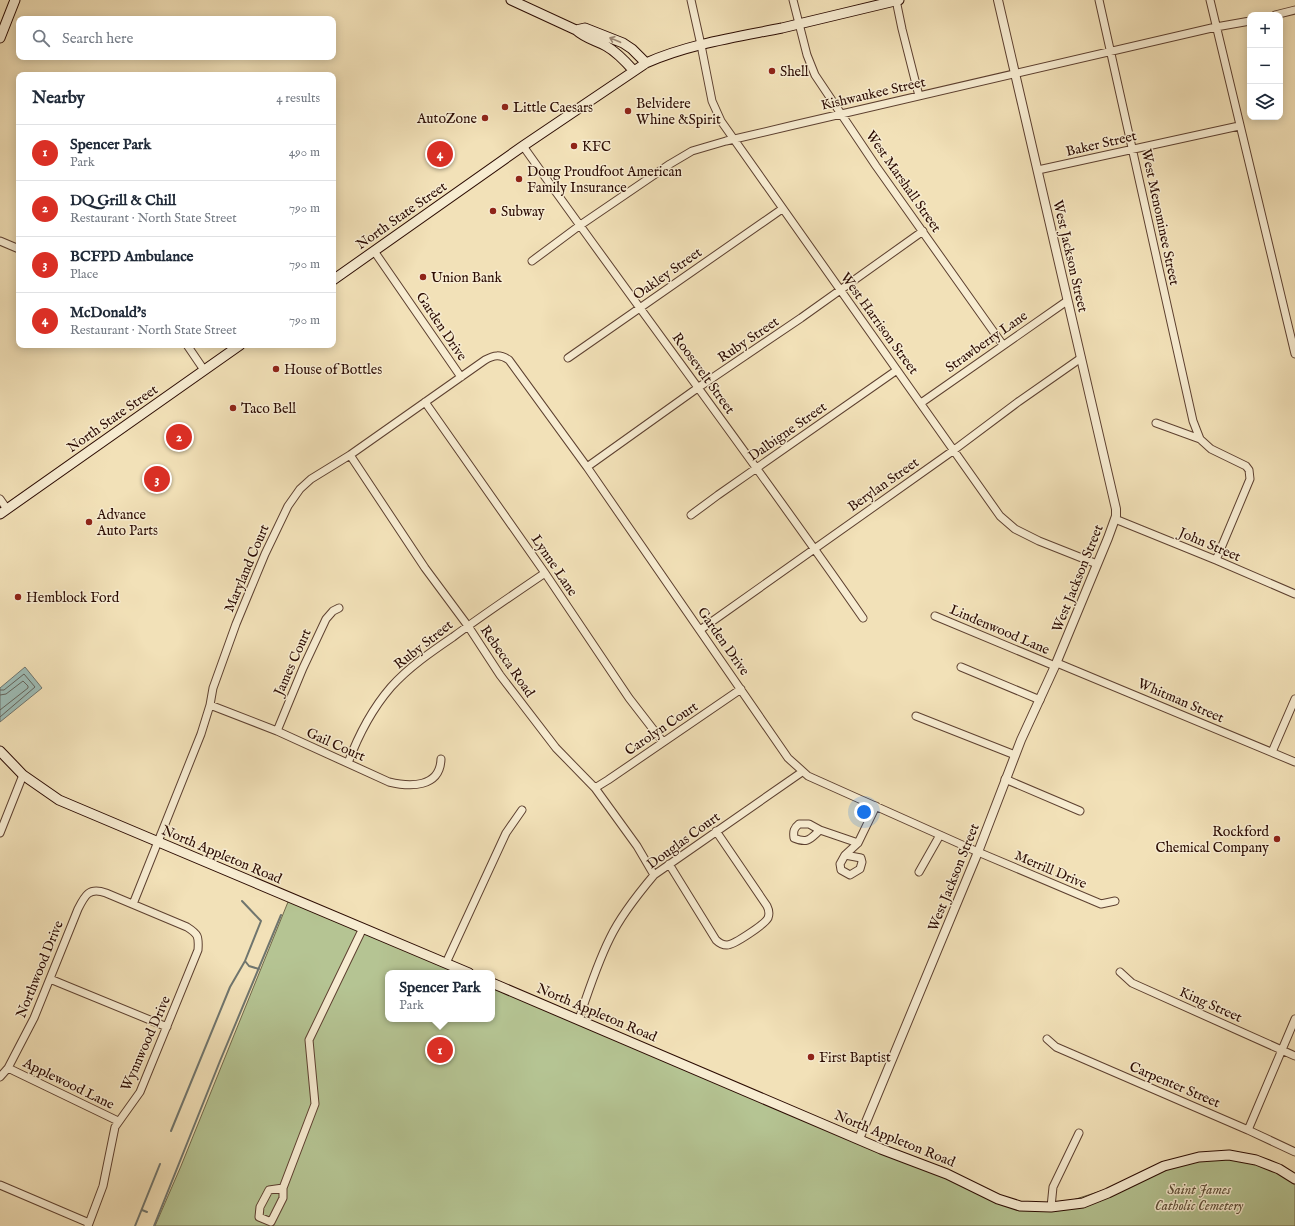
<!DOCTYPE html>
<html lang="en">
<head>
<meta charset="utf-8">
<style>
  :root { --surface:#fff; --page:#f6f6f7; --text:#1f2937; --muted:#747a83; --line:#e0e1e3; --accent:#d93025 }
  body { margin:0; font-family:"IM FELL English",serif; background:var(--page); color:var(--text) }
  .controls { position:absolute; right:12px; top:12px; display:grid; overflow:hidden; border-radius:8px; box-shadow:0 2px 10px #0003 }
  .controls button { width:36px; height:36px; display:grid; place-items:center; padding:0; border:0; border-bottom:1px solid var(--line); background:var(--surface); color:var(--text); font:20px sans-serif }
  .you { position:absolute; left:864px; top:812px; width:14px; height:14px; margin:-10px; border:3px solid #fff; border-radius:50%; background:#1a73e8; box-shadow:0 0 0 6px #1a73e833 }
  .badge { display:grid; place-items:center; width:26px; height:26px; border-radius:50%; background:var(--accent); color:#fff; font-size:13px; font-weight:700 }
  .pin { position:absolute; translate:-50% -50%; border:2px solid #fff; box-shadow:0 1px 4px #0006 }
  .popup { position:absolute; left:385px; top:970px; width:110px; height:52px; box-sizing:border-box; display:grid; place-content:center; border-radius:8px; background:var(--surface); filter:drop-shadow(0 1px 3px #0005); font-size:13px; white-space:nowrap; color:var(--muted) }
  .popup b { font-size:15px; color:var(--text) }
  .popup::after { content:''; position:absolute; left:50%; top:100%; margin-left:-8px; border:8px solid transparent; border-top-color:var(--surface) }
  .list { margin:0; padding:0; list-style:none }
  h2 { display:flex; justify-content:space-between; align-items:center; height:52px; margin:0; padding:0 16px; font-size:17px }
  h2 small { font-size:13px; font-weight:400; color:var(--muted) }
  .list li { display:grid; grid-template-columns:26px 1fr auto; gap:12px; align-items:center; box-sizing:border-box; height:56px; padding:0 16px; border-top:1px solid var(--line) }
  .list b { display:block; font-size:15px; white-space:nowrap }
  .list p { margin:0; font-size:13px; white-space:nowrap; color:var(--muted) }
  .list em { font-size:13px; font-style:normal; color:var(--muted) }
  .icon { flex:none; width:22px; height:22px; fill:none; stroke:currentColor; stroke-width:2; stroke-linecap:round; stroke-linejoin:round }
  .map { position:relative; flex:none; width:1295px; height:1226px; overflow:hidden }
  .search { position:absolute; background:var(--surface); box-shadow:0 2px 10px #0003; left:16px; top:16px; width:320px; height:44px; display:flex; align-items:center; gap:10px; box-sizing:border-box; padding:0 14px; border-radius:8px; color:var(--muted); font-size:15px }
  .panel { position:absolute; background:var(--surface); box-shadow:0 2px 10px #0003; left:16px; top:72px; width:320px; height:276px; border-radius:8px }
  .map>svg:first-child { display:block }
</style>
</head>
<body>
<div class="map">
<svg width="1295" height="1226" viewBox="0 0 1295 1226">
  <rect width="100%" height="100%" fill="#f2e1b8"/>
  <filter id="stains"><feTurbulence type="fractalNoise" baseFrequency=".005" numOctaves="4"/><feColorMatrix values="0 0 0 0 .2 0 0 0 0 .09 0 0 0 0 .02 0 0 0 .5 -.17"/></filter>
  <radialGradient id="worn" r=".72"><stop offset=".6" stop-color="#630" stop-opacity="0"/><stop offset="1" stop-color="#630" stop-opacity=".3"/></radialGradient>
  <!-- green -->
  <path fill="#b5c493" stroke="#70684a" d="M290,897L469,973H388V1019H492V983L998,1199L1051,1207L1166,1170L1199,1157L1256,1160L1295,1179V1226H155L181,1166Z"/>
  <!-- water -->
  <path fill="#9dbcb6" stroke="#6f756e" d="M25,667L42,688L0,722V688Z"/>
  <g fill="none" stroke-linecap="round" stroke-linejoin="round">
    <!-- shore -->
    <path stroke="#64645c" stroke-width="1" d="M0,690H4L24,674L35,687L0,717
      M0,695L6,694L23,681L28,686V688L0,710"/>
    <!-- stream -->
    <path stroke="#6f756e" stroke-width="2" d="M245,961L249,966L259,969
      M171,1131L230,987L245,961L261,921L242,901
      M142,1210L147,1212
      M135,1226L160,1164
      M154,1226L220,1061L281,915"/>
    <defs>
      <path id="minor" d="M691,0L701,45L712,101L721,121L1000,516L1015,529L1039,541L1097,564
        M793,0L807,55L815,75L876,166L1003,345
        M896,0L902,29L919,96
        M1099,0L1193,421L1200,439
        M1210,0L1295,354
        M1275,15L1295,10
        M523,146C635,304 752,458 863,618
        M1038,170L1239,126
        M0,241L19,249
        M374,251L461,377
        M532,261L579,226L670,164L692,151L726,141L794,125L1216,27L1250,21
        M187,345L204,370
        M568,358L782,209
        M425,402L545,573L629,698L663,742
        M921,403L1067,301
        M1156,423L1200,439L1211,449L1246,466L1249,470L1250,479L1216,560
        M350,455L425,568L468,626L500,675L556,748L595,788L637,846L654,875
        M587,467L699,387L801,318L923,231
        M0,499L7,509
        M691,515L718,495L897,370
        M1115,519L1216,560L1295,594
        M935,616L1055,666
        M700,630L954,450L1018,402L1081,358
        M1057,663L1295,762
        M961,667L1040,700
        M210,705L277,731L389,782C410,787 440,788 441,759
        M916,716L1015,755
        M277,731L303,668L326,619L333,611L339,608
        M1272,752L1295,699
        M348,763C358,736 372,709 391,687C409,667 431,652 453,637C483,615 514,594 545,573
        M1005,779L1080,811
        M595,788L608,780L741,689
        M799,824H809L820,830C810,839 808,844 794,838C793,831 794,828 799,824Z
        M820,830L858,843
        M0,833L23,775
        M845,855L861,858L862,862L860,869L850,875L841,870L840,864Z
        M845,855L858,843L876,806
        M669,864L716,940C719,943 722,945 727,945C734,945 765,924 768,918C770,913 769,910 767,906L716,831
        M919,872L940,835
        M133,904L201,734L210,705L213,688L236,624L265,554L288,506L300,489L311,479L350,455L485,360C494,355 500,354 509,360L587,467L788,758L808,776L978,852L1101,904L1115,901
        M446,963L506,833L522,810
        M1120,972L1132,983L1295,1056
        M50,979L167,1027
        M579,1019C588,992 597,964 610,938C621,915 638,894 654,875L802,772
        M1047,1039L1056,1047L1248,1130L1295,1152
        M8,1068L118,1121
        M0,1077L8,1068L34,1018L78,909C85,895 89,887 106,893L187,927C198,934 199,936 198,950L140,1092L115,1127L103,1186L88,1226
        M1248,1130L1295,1019
        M0,1185L89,1223
        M283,1188L315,1104L309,1040L363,928
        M283,1188V1198L271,1222L259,1217L260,1207L269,1190Z
        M1051,1207L1053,1187L1079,1133"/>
      <path id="tertiary" d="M859,1139L978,852L1021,740L1055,666L1108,538L1116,516V509L998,0"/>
      <path id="secondary" d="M511,0L576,30C586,39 595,40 606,46C617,52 626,62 634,71
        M576,30L585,28L623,43L632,49L646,63
        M0,38L15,0
        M333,280L523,146L646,63C689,44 737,37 782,28C821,19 860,9 899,0
        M0,514L240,345
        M0,751L23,775L59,800L469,973
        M492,983L881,1149L947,1174L998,1199L1020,1206L1051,1207L1083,1203L1108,1193L1164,1166L1199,1157L1229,1155L1256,1160L1279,1169L1295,1179"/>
    </defs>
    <!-- minor casing -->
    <use href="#minor" stroke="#5d4030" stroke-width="9"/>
    <!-- tertiary casing -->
    <use href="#tertiary" stroke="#5d4030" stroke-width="10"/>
    <!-- secondary casing -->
    <use href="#secondary" stroke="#2b0b02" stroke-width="11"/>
    <!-- minor -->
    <use href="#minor" stroke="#f7ecd1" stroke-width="7"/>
    <!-- tertiary -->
    <use href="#tertiary" stroke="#f7ecd1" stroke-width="8"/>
    <!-- secondary -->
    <use href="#secondary" stroke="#f7ecd1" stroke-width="9"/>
  </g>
  <!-- one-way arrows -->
  <defs><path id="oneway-shaft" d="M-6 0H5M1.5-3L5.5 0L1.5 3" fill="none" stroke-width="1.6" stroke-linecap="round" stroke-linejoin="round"/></defs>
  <use stroke="#9b8774" href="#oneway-shaft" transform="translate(615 40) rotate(-157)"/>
  <!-- markers -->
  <g fill="#8f2418" stroke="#f7ecd1" stroke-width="1.5">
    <circle cx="772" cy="71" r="4"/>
    <circle cx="505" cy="107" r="4"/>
    <circle cx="628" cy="111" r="4"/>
    <circle cx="485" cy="118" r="4"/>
    <circle cx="574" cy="146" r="4"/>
    <circle cx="519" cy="179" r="4"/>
    <circle cx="493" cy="211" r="4"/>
    <circle cx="423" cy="277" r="4"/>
    <circle cx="276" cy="369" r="4"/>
    <circle cx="233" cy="408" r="4"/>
    <circle cx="89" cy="522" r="4"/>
    <circle cx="18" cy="597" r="4"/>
    <circle cx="1277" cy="839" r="4"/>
    <circle cx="811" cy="1057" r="4"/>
  </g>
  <g text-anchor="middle" stroke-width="3" stroke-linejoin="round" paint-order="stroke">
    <!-- poi labels -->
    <g font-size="14" fill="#2b0b02" stroke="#f7ecd1" text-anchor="start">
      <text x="780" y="76">Shell</text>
      <text x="636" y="108">Belvidere<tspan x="636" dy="16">Whine &amp;Spirit</tspan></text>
      <text x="513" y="112">Little Caesars</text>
      <text x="477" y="123" text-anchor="end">AutoZone</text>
      <text x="582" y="151">KFC</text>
      <text x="527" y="176">Doug Proudfoot American<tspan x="527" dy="16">Family Insurance</tspan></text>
      <text x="501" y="216">Subway</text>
      <text x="431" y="282">Union Bank</text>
      <text x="284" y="374">House of Bottles</text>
      <text x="241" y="413">Taco Bell</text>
      <text x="97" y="519">Advance<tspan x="97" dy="16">Auto Parts</tspan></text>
      <text x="26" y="602">Hemblock Ford</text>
      <text x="1269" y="836" text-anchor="end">Rockford<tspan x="1269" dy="16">Chemical Company</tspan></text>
      <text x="819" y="1062">First Baptist</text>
    </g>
    <!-- street labels -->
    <g font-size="14" fill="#2b0b02" stroke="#f7ecd1">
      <text transform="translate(873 93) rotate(-13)" y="5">Kishwaukee Street</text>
      <text transform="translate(1101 143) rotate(-13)" y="5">Baker Street</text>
      <text transform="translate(904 181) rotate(55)" y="5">West Marshall Street</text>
      <text transform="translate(401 215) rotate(-35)" y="5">North State Street</text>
      <text transform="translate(1161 217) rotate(78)" y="5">West Menominee Street</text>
      <text transform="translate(1071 256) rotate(77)" y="5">West Jackson Street</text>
      <text transform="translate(667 273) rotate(-35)" y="5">Oakley Street</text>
      <text transform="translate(880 323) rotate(54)" y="5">West Harrison Street</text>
      <text transform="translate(442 326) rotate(56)" y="5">Garden Drive</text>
      <text transform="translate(748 339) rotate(-34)" y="5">Ruby Street</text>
      <text transform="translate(986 341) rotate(-35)" y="5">Strawberry Lane</text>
      <text transform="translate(704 373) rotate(54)" y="5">Roosevelt Street</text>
      <text transform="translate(112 418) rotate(-35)" y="5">North State Street</text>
      <text transform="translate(787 431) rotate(-35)" y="5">Dalbigne Street</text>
      <text transform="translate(883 484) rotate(-35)" y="5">Berylan Street</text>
      <text transform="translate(1210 544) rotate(23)" y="5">John Street</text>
      <text transform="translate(555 565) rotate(56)" y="5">Lynne Lane</text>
      <text transform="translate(246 568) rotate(-67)" y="5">Maryland Court</text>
      <text transform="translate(1077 578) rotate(-68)" y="5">West Jackson Street</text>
      <text transform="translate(1000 629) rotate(23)" y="5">Lindenwood Lane</text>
      <text transform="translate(724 641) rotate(55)" y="5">Garden Drive</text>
      <text transform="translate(423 644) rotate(-38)" y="5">Ruby Street</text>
      <text transform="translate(508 661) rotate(55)" y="5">Rebecca Road</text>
      <text transform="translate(292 662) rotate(-66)" y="5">James Court</text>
      <text transform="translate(1181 700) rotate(23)" y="5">Whitman Street</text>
      <text transform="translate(661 728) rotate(-34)" y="5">Carolyn Court</text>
      <text transform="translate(336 744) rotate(24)" y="5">Gail Court</text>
      <text transform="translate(683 840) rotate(-36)" y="5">Douglas Court</text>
      <text transform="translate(222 854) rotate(23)" y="5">North Appleton Road</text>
      <text transform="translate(1051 869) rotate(23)" y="5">Merrill Drive</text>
      <text transform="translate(953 877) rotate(-68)" y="5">West Jackson Street</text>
      <text transform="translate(39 969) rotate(-68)" y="5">Northwood Drive</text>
      <text transform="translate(1211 1004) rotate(24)" y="5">King Street</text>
      <text transform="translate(597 1012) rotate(23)" y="5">North Appleton Road</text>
      <text transform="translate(145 1043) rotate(-66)" y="5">Wynnwood Drive</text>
      <text transform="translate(69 1083) rotate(26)" y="5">Applewood Lane</text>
      <text transform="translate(1175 1084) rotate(23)" y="5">Carpenter Street</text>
      <text transform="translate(895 1138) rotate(22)" y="5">North Appleton Road</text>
    </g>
    <!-- park labels -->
    <g font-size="14" font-style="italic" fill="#5b4c35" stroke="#f7ecd1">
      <text x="1199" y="1194">Saint James<tspan x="1199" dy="16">Catholic Cemetery</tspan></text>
    </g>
  </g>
  <rect width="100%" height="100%" filter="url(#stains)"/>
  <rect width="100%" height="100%" fill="url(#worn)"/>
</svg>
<div class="controls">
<button>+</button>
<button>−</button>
<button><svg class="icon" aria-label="layers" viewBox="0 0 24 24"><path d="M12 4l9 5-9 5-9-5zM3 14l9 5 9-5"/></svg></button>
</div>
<div class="you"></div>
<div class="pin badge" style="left:440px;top:1050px">1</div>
<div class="popup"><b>Spencer Park</b>Park</div>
<div class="pin badge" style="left:179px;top:437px">2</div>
<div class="pin badge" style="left:157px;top:479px">3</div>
<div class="pin badge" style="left:440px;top:154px">4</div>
<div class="search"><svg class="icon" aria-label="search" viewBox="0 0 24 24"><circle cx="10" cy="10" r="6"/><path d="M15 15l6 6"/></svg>Search here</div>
<section class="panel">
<h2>Nearby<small>4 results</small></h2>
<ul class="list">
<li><span class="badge">1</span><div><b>Spencer Park</b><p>Park</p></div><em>490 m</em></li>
<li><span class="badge">2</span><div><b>DQ Grill &amp; Chill</b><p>Restaurant · North State Street</p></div><em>790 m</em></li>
<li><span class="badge">3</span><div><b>BCFPD Ambulance</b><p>Place</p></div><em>790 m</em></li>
<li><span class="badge">4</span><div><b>McDonald's</b><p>Restaurant · North State Street</p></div><em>790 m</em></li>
</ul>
</section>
</div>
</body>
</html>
